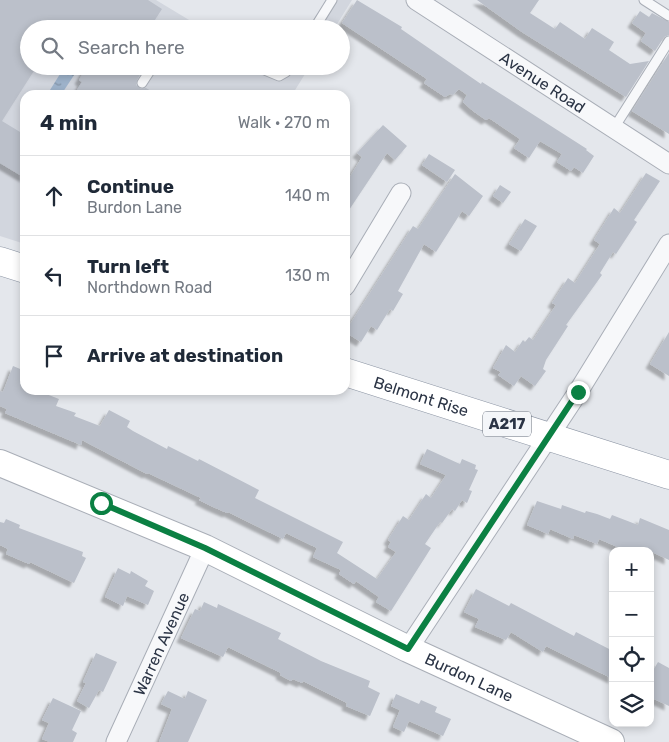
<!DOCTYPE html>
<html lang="en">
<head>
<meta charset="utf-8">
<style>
  :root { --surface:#fff; --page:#f2f2f3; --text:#1f2937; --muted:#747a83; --line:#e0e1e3 }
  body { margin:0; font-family:Rubik,sans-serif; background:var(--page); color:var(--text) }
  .controls { position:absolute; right:15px; bottom:15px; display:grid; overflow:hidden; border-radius:10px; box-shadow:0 2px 8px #0003 }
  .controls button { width:45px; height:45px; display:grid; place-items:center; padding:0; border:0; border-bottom:1px solid var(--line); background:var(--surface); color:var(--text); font:25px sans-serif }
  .stop { position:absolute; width:15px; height:15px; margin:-11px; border:4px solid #0b8043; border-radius:50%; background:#fff }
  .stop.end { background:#0b8043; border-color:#fff; box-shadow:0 1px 5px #0008 }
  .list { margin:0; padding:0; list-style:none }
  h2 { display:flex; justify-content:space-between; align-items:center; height:65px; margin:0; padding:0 20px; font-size:21px }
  h2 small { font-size:16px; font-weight:400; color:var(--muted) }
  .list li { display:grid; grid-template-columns:32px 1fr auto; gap:15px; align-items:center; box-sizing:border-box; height:80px; padding:0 20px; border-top:1px solid var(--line) }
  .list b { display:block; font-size:19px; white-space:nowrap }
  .list p { margin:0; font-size:16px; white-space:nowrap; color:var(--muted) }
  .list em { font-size:16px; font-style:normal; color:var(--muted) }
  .icon { flex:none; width:28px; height:28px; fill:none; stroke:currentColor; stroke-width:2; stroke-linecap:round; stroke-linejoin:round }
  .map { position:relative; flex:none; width:669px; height:742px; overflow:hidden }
  .search { position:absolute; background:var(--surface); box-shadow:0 2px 8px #0003; left:20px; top:20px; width:330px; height:55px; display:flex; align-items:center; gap:12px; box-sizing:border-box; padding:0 18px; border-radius:28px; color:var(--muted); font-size:19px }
  .panel { position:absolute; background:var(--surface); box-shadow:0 2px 8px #0003; left:20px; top:90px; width:330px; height:305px; border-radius:15px }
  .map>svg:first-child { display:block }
</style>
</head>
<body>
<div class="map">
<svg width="669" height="742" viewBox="0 0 669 742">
  <defs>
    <pattern id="water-ripples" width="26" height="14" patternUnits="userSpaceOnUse" patternTransform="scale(1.25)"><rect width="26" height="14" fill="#9fb4cc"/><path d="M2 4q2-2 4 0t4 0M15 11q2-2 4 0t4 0" fill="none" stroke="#8293a7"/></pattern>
    <filter id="shadow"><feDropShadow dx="-4.5" dy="4.5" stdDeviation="1" flood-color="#0004"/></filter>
  </defs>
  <rect width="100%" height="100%" fill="#e4e7ec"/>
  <!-- built -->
  <path fill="#d2d6de" d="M0,0H156L204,29H29V66H310L292,95H25V244L0,236Z
    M326,0H352L334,29H308Z"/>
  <!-- water -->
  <path fill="url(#water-ripples)" d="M65,66H80L61,95L50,90Z"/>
  <!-- building -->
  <path fill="#bbc0ca" filter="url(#shadow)" d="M0,0H148L162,9L149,29H29V66H37L2,121L25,135V178L0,163Z
    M357,0L402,27L401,29L481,84L482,82L587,149L586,150L594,156L583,173L574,167L571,171L557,162L562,154L540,141L529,158L514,148L520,139L489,118L486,120L473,111L463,102L467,95L459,89L453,95L450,94L445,97L424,83L427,79L342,23Z
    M477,0H539L530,13L555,29L560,22L585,39L592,28L614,42L609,50L630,64L649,61L626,97L522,32Z
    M640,11L649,17L652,13L669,22V35L664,37L655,51L641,41L646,33L632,23Z
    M669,53V134L632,111Z
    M87,66H145L137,80L136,85L141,89L146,88L158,95H85L77,90L82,82L79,80Z
    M383,125L407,146L395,160L387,153L345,216V185L362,157L357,153Z
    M429,154L455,170L447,182L422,165Z
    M646,173L660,181L634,220L637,222L616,254L613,252L600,273L602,275L566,325L568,326L546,360L543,369L546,371L535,386L521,376L514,386L498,375L501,372L493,368L506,345L515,352L523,340L525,342L529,337L533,340L556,305L552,303L568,278L575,283L600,244L594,240L614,208L620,213Z
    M455,174L483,196L469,216L462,211L436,252L424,244L398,291L403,294L393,311L390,309L377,330L371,326L361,342L345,332L413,226L418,229Z
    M500,185L511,192L503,203L493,196Z
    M525,219L537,226L521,251L509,244Z
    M669,332V376L650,364Z
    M13,366L25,371L20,384L25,386V390H36L59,399L56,406L76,413L74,416L100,426L109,410L130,421L127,427L133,431L167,449L168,446L198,461L199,459L259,490L255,498L343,542L337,553L377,579L396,552L388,547L391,542L388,540L403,516L409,520L426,494L431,498L446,475L420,464L427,449L460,464L462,459L476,465L475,469L478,470L469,490L472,491L467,503L462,500L455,511L452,509L442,523L440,522L425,544L431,548L391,611L376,602L379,597L356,581L354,584L339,574L341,570L313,557L317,548L286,533L283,539L228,512L227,513L211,506L199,500L201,498L148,473L147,474L82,440L81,445L5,413L7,409L0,406V391L3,392Z
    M537,501L561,509L562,505L585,513L586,511L597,514L610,519L612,515L638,525L640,518L669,530V560L650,551H627L599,539L597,544L574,535L573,539L550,529L548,534L527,525Z
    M6,519L20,525L19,528L83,552L82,556L86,558L74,583L30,562L29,564L6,554L8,549L0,545V522L4,523Z
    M118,568L130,574L131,571L148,581L145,586L154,591L148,605L127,596L123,606L105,597Z
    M476,589L509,606L511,603L574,636L576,632L613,651V679L546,646L543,652L511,632L506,640L475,627L479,619L464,612Z
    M204,602L217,608L218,604L253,620L281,633L278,639L321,661L370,681L368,687L380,693L370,716L346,706L347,703L303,681L302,683L293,679L291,681L280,675L281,673L228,647L223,657L181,638L195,609L200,611Z
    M96,653L117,662L103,692L99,690L89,708L77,701L86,683L83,682Z
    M658,662L669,668V706L650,697V676Z
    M168,691L185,699L188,691L207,700L188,742H159L172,709L161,704Z
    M396,694L419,704L421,700L437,707L435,712L451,719L443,736L409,721L404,732L393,727L400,710L391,706Z
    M53,698L81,711L72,730L77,733L73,742H50L42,739L49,723L42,720Z"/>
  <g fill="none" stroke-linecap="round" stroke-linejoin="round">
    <defs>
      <path id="lane" d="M644,0L669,16
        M314,29L332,0
        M255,66L279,76L286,72L290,66
        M142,83L153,66
        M614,128L669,41"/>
      <g id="street">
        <path id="s1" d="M416,0L669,164"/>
        <path d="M345,286L401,193"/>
        <path d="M408,649L578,392L669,244"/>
        <path id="s2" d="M116,742L205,548"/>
      </g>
      <g id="secondary">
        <path id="s3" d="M0,463L205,548L408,649L611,742"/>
      </g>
      <g id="highway">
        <path d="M0,261L25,269"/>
        <path id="s4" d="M345,372L669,475"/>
      </g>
    </defs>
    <!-- lane casing -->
    <use href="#lane" stroke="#a9aeb7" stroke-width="11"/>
    <!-- street casing -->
    <use href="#street" stroke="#a9aeb7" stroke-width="21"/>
    <!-- secondary casing -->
    <use href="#secondary" stroke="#a9aeb7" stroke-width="28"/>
    <!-- highway casing -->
    <use href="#highway" stroke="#8b94a3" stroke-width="29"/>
    <!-- lane -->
    <use href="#lane" stroke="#f7f8fa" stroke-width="9"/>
    <!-- street -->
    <use href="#street" stroke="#f7f8fa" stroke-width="19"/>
    <!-- secondary -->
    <use href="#secondary" stroke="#fff" stroke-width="26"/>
    <!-- highway -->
    <use href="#highway" stroke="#fff" stroke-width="28"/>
  </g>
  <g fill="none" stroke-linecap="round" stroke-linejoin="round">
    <!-- route -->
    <path stroke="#0b8043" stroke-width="6" d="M101,503L205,548L408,649L578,392"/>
  </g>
  <g text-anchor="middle" stroke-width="5" stroke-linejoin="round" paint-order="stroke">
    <!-- shield labels -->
    <rect fill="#f4f6f9" stroke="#676e7b" stroke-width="1" x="483" y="411.5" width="48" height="25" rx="4"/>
    <g font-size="15" font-weight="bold" fill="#2b3445">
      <text x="507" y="429">A217</text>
    </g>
    <!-- street labels -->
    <g font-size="16" fill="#2b3445" stroke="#f4f6f9">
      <text dy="6" stroke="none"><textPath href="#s1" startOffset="151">Avenue Road</textPath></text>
      <text dy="6" stroke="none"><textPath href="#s4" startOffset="80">Belmont Rise</textPath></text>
      <text dy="6" stroke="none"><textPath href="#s2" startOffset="108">Warren Avenue</textPath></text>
      <text dy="6" stroke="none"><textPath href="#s3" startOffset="516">Burdon Lane</textPath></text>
    </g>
  </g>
</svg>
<div class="controls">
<button>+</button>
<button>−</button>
<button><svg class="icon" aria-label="locate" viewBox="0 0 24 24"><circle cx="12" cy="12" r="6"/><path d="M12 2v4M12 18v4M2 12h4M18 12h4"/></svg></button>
<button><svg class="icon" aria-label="layers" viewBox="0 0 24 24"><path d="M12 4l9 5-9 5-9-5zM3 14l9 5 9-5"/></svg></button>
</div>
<div class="stop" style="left:101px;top:503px"></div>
<div class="stop end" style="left:578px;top:392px"></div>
<div class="search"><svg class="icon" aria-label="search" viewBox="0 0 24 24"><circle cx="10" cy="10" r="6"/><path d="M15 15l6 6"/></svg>Search here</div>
<section class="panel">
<h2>4 min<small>Walk · 270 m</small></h2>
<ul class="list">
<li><svg class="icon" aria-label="ahead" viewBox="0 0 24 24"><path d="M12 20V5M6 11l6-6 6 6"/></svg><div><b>Continue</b><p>Burdon Lane</p></div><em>140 m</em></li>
<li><svg class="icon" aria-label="left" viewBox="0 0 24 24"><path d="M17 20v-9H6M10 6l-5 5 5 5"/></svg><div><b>Turn left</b><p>Northdown Road</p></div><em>130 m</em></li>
<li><svg class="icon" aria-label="arrive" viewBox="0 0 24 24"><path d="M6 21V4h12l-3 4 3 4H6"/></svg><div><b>Arrive at destination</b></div></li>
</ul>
</section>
</div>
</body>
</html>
